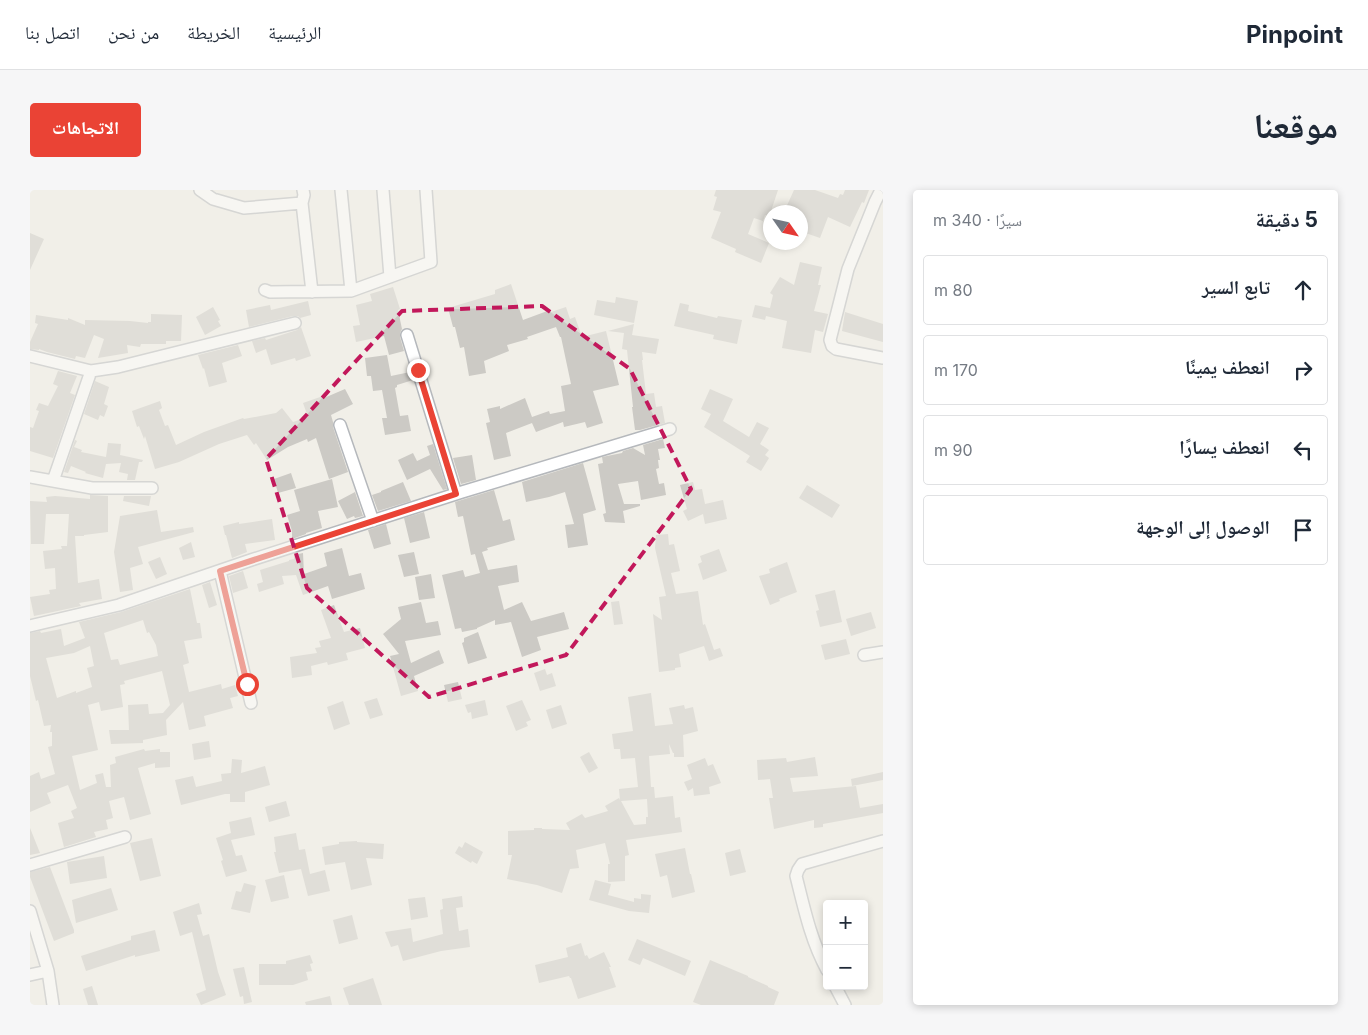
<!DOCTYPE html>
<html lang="ar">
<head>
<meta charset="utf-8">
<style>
  :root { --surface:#fff; --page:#f6f6f7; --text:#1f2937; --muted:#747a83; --line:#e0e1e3; --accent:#ea4335 }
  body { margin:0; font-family:Inter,"Noto Naskh Arabic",sans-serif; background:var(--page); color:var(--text); direction:rtl }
  .controls { position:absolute; right:15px; bottom:15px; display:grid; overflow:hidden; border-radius:5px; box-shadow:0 2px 8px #0003 }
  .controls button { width:45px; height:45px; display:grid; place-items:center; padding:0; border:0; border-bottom:1px solid var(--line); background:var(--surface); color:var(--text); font:25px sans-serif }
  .compass { position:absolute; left:733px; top:15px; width:45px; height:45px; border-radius:50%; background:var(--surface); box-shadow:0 2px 8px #0003; rotate:124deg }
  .stop { position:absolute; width:15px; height:15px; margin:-11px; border:4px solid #ea4335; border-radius:50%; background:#fff }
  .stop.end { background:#ea4335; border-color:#fff; box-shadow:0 1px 5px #0008 }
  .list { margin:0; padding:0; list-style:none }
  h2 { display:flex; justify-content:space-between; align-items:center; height:65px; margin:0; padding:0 20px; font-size:21px }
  h2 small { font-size:16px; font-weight:400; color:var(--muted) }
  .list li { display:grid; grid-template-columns:32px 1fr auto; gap:15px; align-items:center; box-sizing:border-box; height:70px; margin:0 10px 10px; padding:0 10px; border:1px solid var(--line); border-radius:5px }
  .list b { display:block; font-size:19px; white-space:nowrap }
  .list em { font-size:16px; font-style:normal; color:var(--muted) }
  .icon { flex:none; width:28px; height:28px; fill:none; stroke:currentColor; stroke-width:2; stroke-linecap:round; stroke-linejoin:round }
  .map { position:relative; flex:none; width:853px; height:815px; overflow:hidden; direction:ltr; border-radius:5px }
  header { display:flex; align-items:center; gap:30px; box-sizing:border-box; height:70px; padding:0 25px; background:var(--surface); border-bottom:1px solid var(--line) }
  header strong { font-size:24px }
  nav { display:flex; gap:28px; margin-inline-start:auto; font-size:18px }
  .intro { display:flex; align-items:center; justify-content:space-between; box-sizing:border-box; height:120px; padding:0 30px }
  h1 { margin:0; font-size:35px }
  .button { padding:12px 22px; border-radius:5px; background:var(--accent); color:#fff; font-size:18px; font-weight:700 }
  main { display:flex; gap:30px; padding:0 30px }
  aside { flex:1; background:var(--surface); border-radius:5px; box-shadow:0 2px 8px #0003 }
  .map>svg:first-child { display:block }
</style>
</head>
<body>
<header>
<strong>Pinpoint</strong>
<nav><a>الرئيسية</a><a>الخريطة</a><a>من نحن</a><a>اتصل بنا</a></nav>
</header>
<div class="intro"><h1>موقعنا</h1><a class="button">الاتجاهات</a></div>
<main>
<aside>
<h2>5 دقيقة<small>سيرًا · 340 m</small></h2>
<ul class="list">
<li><svg class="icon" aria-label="ahead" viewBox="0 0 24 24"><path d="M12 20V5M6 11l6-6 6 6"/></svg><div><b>تابع السير</b></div><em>80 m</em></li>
<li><svg class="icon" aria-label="right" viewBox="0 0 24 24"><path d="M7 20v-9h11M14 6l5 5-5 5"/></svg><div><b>انعطف يمينًا</b></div><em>170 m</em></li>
<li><svg class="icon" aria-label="left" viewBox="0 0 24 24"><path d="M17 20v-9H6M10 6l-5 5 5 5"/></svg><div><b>انعطف يسارًا</b></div><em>90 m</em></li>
<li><svg class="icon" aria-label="arrive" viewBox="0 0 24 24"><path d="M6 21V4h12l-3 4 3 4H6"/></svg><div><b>الوصول إلى الوجهة</b></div></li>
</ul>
</aside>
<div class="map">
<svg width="853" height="815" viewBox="0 0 853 815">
  <rect width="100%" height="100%" fill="#f1efe8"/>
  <!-- building -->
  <path fill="#cccac5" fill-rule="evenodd" d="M686,0H748L739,27L735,25L733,31L724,28L718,44L739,53L731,73L705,62L706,59L681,48L691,22L683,20L687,7L684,6Z
    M764,0H785L808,8L810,4L813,5L815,0H839L834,13L832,12L820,37L798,27L790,48L770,41V22H754Z
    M0,43L14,49L0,80Z
    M770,72L792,77L788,95H791L784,121L798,124L793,142L785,140L781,163L752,158L757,131L736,126L735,130L722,127L725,115L740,118L743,105L740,103L750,87L764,95Z
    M481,94L493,130L520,120L521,122L536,117L540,129L545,127L552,147L576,141L589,195L563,201L573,233L557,238L555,232L534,237L533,232L506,242L502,233L476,243L481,266L464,270L456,233L460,232L457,219L470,216V219L495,208L502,227L519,221L520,224L535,221L531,196L541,194L531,147H530L526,137L497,147L498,149L477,155L479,161L454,171L456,183L439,186L434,157L430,158L425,137H423L418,118L465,104V100Z
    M363,97L370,119L368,120L372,139L370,143V147L374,161L359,165L354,146L326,152L323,136L330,135L326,115L342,111L340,104Z
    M586,107L608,111L604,133L564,125L567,110L585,113Z
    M278,111L281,125L270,128L268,126H263L219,137L216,120L240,115L241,120Z
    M650,113L659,115L658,121L687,128L688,126L712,130L707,154L683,149L684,145L644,136Z
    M183,117L190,130L188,131L191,136L175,145L166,127Z
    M815,122L853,134V152L812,141Z
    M121,124L152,125L151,151H136V154H111L110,157L97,155L98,163L68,168L74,149L64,145L55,168L46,166L45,169L17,162L9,159V160L0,159V152L8,134L5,133L6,125L38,130V128L55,135V130L100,131L118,133V132H121Z
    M604,134L602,145L629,149L626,164L612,162L613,170H612L616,204L624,203L626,217L632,216L635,233L610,240H605L602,217H603L597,160L592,159L594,143L578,141Z
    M271,137L281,166L266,171L265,168L241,175L236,159L226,163L222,151L235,148L236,150L267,140Z
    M208,155L212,166L192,173L197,192L179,197L174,178L173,179L168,165Z
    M357,165L361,186L380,182L383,190L367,195V197L365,198L370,226L378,225L381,241L355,245L352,228H357L352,200L343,201L341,186H337L335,168Z
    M28,181L47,186L40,203L45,205L23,268L0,261V237L3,238L9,221L6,220L9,213L18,216L28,196L23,194Z
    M65,191L79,197L74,214L78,216L74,227L70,225L68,230L54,224Z
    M315,199L323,214L301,225L303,232V237L318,282L299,289L286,248L278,252L277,249L258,257L237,270L226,253L224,255L217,245L189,254L149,272L125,279L115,246L114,249L109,236L107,237L102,221L130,211L132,218L129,220L135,236L138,235L146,255L174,242L213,228L214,229L246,223L252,218L263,232L278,227L273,213L293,206L294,208Z
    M680,199L703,209L693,231L719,247L727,232L739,238L730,254L739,260L735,265L739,268L731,281L716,272L720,266L674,237L681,224L671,219Z
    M633,249L635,258L628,259L630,270H628L629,278L626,279L629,294L634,293L636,305L611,310L608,291L588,294L594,314H610V316L593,321L595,333L575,332L573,324L576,323L568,274L573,273L572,267L592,263L593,261L603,258L615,265L613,255Z
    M45,250L47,251L44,257L52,260L51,262L76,267L78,253L91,254L90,265L113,270L112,272H109L105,290H97L98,284L89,282L91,273L76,274L73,288L55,283L56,282L41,276L38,283L34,282Z
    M403,254L417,299L413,300L400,279L377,290L368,270L383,263L387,271L400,265L397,256Z
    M442,265L446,290L431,294L423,268Z
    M553,273L566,320L553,324L558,355L538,358L535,335L544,334L535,302L519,307L496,312L492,292Z
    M261,283L266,298L248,303L244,289Z
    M302,289L308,317L288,321L292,338L276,343V344L262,349V341L257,325L270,321L264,300Z
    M373,292L381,311L348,321L342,305L351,302V301Z
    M663,292L665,300L672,299L675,314L693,310L697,329L675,334L673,324L658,331L653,321L657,319L650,295Z
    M777,295L810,315L802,328L769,308Z
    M464,300L473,331L480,329L485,350L457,358L458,360L452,362L458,380L487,375L489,392L468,396L474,420L492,412L501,431L534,422L539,439L507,447L511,460L492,467L481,432L465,435V430L447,438V439L432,442L431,438L425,439L412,385L433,380L435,387L450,383L445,364L441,365L433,326L428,327L425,312Z
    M325,302L333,326L325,328L324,326L317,329L308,311Z
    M60,305L78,306V342L54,345V346H45L48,393L69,389L72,409L49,413L51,416L4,426L0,407L20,404L19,400L26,399L25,378L15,379L13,361L32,359L31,356H37L39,324H16L14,354H1L0,311L17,312L16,307L25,306L60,309Z
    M94,306H121L119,316L93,311Z
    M127,320L131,342L163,337L164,342L108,357L113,374L100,378L103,400L90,402L84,362L90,326Z
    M394,322L400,348L380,353L374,328Z
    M242,329L245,350L215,354L217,362L202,368L196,345H195L193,336L209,332V334Z
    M356,334L361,354L344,359L338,340Z
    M638,344L639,355L644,354L650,381L641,383L646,404L668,401L673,435L675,434L684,460L690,458L693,466L679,471L674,456L649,464L651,477L645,478V480L629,482L623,424L632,430L629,407L636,406L625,358L626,345Z
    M161,352L165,367L153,370L149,358Z
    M312,358L319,386L331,383L335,399L302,409L298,396L273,405L266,385L252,386L254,394L229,402L227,394L233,392L230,380L259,371V370L264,369V365L273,363L274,384L297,376L294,363Z
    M689,359L697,381L673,390L668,374L672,372L670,366Z
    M384,362L389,384L374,387L368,365Z
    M130,367L137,384L126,389L118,372Z
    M757,372L767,402L749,409L750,411L740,415L729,386L740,383L739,379Z
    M213,381L218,398L203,403L199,386Z
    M401,384L405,408L389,410L385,387Z
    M180,392L187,415L179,418L172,395Z
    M160,399L167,433H170L172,448L154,451L159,473L153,475L159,502L191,494L192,499L205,495L208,506L200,508L203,518L174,526L176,536L159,540L153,512L136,530L137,545L113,550V553L81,554L79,540H99L98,515L118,514L119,524L133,523L140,515L132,481L94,491L95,494L90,495L93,517L71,521L69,512L58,515L68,560L42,566L50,600L67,593L65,585L73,583L76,597H81L80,575L86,573L85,567L114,559L115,561L130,559V562H140V577L125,578V573L108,578L121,624L100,630L94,607L79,611L83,628L76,630L78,639L64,642L66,647L34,657L28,633L44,628L41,621L47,618L38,595L17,603L21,613L0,622V586L9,582L11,589L25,584L18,557L22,556V542H20L21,535L14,536L8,510L6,511L0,486V443L10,441L11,443L31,439L34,456L55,448L49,432L91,422ZM113,430L117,443L119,442L126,455L128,466L90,475L88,469L81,470L74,443ZM60,456L64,476L57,478L62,497L46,503V501L27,508L16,468L44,463Z
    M805,400L812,432L790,437L786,421L789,420L785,405Z
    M589,411L593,434L584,435L581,412Z
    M391,412L396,433L408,431L411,445L375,451L381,473L409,460L414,473L384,486L388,501L371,506L360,466L369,464L353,444L371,429L368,417Z
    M304,415L314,442L330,438L335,458L316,463L318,470L298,475L297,472L281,476L282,485L262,488L260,467L287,463L285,458L291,457L289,451L301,448L291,420Z
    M841,422L846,438L821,446L816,429Z
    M448,442L457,468L438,474L432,453L434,452V448Z
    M816,449L820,464L795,470L791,455Z
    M515,479L517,485L522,483L526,496L510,501L504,483Z
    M428,492L432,509L418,512L414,495Z
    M621,503L625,536L643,534L639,518L654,515L655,519L663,517L668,541L653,545L654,567H644V563H643L639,554L640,564L619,566L621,597H624L625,608L643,606L645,628L650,627L652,642L596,650L599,665L595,666V691L578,692V674H580L575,653L546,660L549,678L540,679L532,703L507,695L477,689L482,665H478V641L504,640V638H512V639L540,640L536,633L552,624L555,628L578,621L575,616L589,608L590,610L589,599L608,597L605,568L591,569L590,559H584L582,544L603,541L598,507ZM617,609L618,627H616V634L604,635L591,611Z
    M347,508L353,525L340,529L334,512Z
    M455,510L458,525L442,529L441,522L438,523L435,515Z
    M492,510L501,530L496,532L498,536L486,541L476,516Z
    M313,511L320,534L304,540L297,517Z
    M531,515L537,534L522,539L516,520Z
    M179,551L181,567L164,570L162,554Z
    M559,562L568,578L559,583L550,567Z
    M785,567L788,586L760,588L763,602L826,596L830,618L853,614V623L793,634V637L784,638V630L744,639L739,608H743L740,589L728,590L727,570L756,568L757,572Z
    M675,568L678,576L683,574L691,593L679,597L680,604L664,606L663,598L658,601L654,592L662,589L657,575Z
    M202,569L212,570L211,583L235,576L240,595L215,602V612H200V604H195L151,615L145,590L163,586L166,597L192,591L191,584L201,583Z
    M853,582V590L822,596L821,589Z
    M256,611L260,626L239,632L235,617Z
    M221,627L225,645L201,650L206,666L212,665L217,681L196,687L191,671L193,670L186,648L201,643L199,632Z
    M0,638L10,663L0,665Z
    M266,643L269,660L275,659L280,684L295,680L300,701L278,706L271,679L249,683L244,662H246L244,647Z
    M122,648L131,686L110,691L100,653Z
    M327,651V652L354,654L353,669L336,668L342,695L321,700L315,672L295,675L292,657L309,654V652Z
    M435,652L453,662L447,674L442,671L441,673L425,663L429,656L432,658Z
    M655,658L660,684H661L665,702L642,708L637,685L630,687L625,664Z
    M710,659L716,682L700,686L695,663Z
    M74,666L77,688L40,694L37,672Z
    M20,677L44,740V743L24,751L0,687V682Z
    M254,685L259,708L241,712L235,690Z
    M565,690L581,694L578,705L604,712V708L611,709V704L621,705L619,723L599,721L559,710Z
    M214,693L226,696L220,723L201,719L206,701L211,702Z
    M81,698L88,720L46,733L42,710Z
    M432,706L433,717L426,718L429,741L438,739L440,757L411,761L373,771L368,755L361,757L355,742L381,738L383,752L413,744L410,720L413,719L412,709Z
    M395,707L398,727L381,730L378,709Z
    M169,713L172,724L167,725L173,746L179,744L188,782L196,805L171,815L166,804L176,800L162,742L150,746L143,722Z
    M322,725L328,749L309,754L303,730Z
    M125,740L130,761L105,767V765L56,781L51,766L101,750V746Z
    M607,749L661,771L655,786L613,768L610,775L598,770Z
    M551,753L555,766L557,765L559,769L574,762L581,777H579L586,797L548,809L541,788H540L539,786L509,793L505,775L538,767L536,758Z
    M280,765L283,773L280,774L282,781L276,782L278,790L263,795H229V774H256V771Z
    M680,770L718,786V787L738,796V797L749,802L744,815H671L663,812Z
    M214,777L222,812L214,814L213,806L210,807L203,779Z
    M343,788L352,815H319L313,798Z
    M62,796L68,815H58L53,799Z
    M300,806L302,815H276L275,812Z"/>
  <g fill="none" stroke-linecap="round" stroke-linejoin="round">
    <defs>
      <path id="minor" d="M170,0L183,9L214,18L272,13L282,102
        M311,0L321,101
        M353,0L360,87
        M851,0L845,12L818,79L800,150L802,156L806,159L853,168
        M272,13L274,5L273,0
        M235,100L240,102L321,101L401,72L396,0
        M377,145L426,304
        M0,166L61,181L23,291
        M61,181L88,177L265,133
        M310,235L343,331
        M0,287L62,298H122
        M190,381L221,513
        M0,436L89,415L221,370L432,302L640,239
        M834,465L853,462
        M0,675L95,647
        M0,721L18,781L23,815
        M797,780C781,751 774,718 766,686L768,680L772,674L853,651
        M0,785L18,781
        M805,796L815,815"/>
    </defs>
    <!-- minor casing -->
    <use href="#minor" stroke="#b5b8bc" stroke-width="14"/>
    <!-- minor -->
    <use href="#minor" stroke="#fff" stroke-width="11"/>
  </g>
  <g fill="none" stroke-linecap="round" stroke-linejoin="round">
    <!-- route -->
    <path stroke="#ea4335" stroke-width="6" d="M217,494L190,381L426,304L388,180"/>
  </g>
  <!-- marked area -->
  <path d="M0 0H853V815H0ZM512,116L600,179L661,299L536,465L399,507L277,398L236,269L372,121Z" fill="#f1efe8" fill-opacity=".55" fill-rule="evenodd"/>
  <path fill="none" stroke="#c2185b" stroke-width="4" stroke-dasharray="10 6" stroke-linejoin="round" d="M512,116L600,179L661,299L536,465L399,507L277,398L236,269L372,121Z"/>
</svg>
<div class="controls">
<button>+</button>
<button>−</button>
</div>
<svg class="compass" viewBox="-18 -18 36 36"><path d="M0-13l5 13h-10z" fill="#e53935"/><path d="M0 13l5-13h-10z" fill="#747a83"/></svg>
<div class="stop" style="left:217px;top:494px"></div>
<div class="stop end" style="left:388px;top:180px"></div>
</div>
</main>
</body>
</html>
